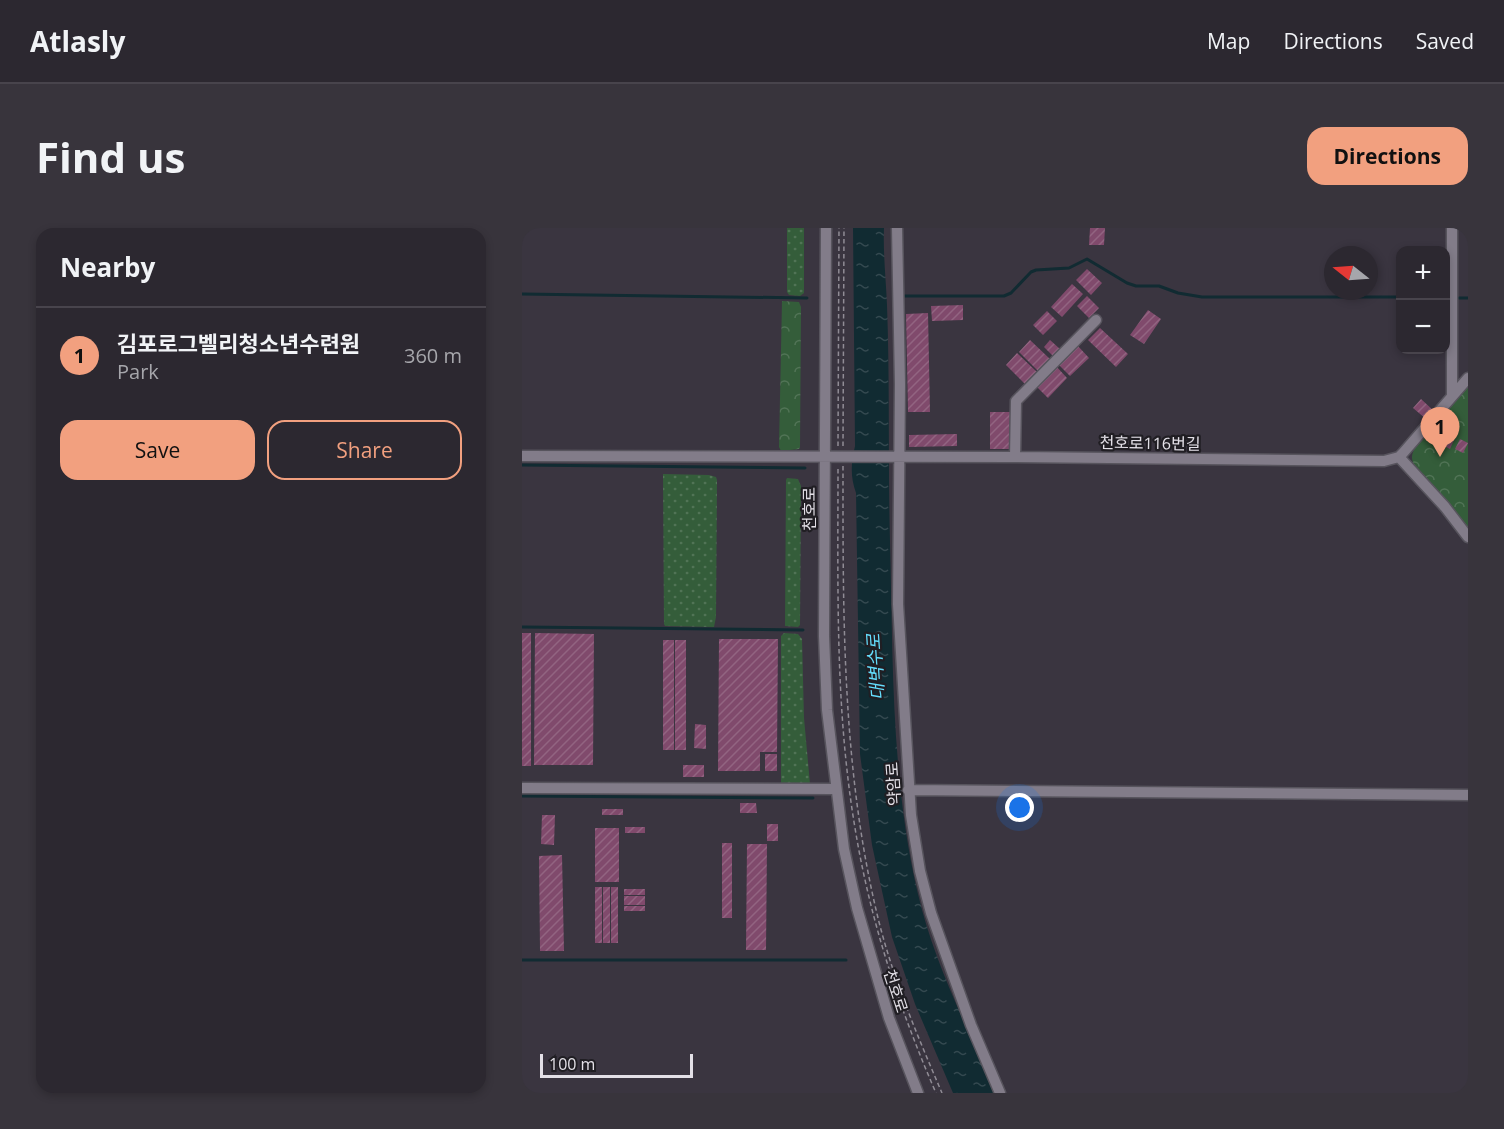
<!DOCTYPE html>
<html lang="en">
<head>
<meta charset="utf-8">
<style>
  :root { --surface:#2c2830; --page:#38343c; --text:#f1f3f6; --muted:#a6a6ab; --line:#48444c; --accent:#f2a07f }
  body { margin:0; font-family:"Open Sans","Noto Sans KR",sans-serif; background:var(--page); color:var(--text) }
  .controls { position:absolute; right:18px; top:18px; display:grid; overflow:hidden; border-radius:12px; box-shadow:0 3px 9px #0003 }
  .controls button { width:54px; height:54px; display:grid; place-items:center; padding:0; border:0; border-bottom:2px solid var(--line); background:var(--surface); color:var(--text); font:30px sans-serif }
  .compass { position:absolute; left:802px; top:18px; width:54px; height:54px; border-radius:50%; background:var(--surface); box-shadow:0 3px 9px #0003; rotate:287deg }
  .scale { position:absolute; left:18px; bottom:15px; width:153px; box-sizing:border-box; padding-left:6px; border:3px solid #e3e0e7; border-top:0; font-size:16px; line-height:21px; white-space:nowrap; color:#e3e0e7; -webkit-text-stroke:4px #201e23; paint-order:stroke }
  .you { position:absolute; left:498px; top:580px; width:21px; height:21px; margin:-15px; border:4px solid #fff; border-radius:50%; background:#1a73e8; box-shadow:0 0 0 9px #1a73e833 }
  .badge { display:grid; place-items:center; width:39px; height:39px; border-radius:50%; background:var(--accent); color:#111; font-size:20px; font-weight:700 }
  .pin { position:absolute; translate:-50% -50px; filter:drop-shadow(0 2px 3px #0008) }
  .pin::after { content:''; position:absolute; top:32px; width:21px; height:18px; background:inherit; clip-path:polygon(0 0,100% 0,50% 100%) }
  .list { margin:0; padding:0; list-style:none }
  h2 { display:flex; justify-content:space-between; align-items:center; height:78px; margin:0; padding:0 24px; font-size:26px }
  h2 small { font-size:20px; font-weight:400; color:var(--muted) }
  .list li { display:grid; grid-template-columns:39px 1fr auto; gap:18px; align-items:center; box-sizing:border-box; height:96px; padding:0 24px; border-top:2px solid var(--line) }
  .list b { display:block; font-size:22px; white-space:nowrap }
  .list p { margin:0; font-size:20px; white-space:nowrap; color:var(--muted) }
  .list em { font-size:20px; font-style:normal; color:var(--muted) }
  .actions { display:flex; gap:12px; padding:18px 24px }
  .actions a { flex:1; padding:14px 0; border:2px solid var(--accent); border-radius:18px; text-align:center; font-size:21px; color:var(--accent) }
  .actions .main { background:var(--accent); color:#111 }
  .map { position:relative; flex:none; width:946px; height:865px; overflow:hidden; border-radius:18px }
  header { display:flex; align-items:center; gap:36px; box-sizing:border-box; height:84px; padding:0 30px; background:var(--surface); border-bottom:2px solid var(--line) }
  header strong { font-size:28px }
  nav { display:flex; gap:33px; margin-inline-start:auto; font-size:21px }
  .intro { display:flex; align-items:center; justify-content:space-between; box-sizing:border-box; height:144px; padding:0 36px }
  h1 { margin:0; font-size:42px }
  .button { padding:15px 27px; border-radius:18px; background:var(--accent); color:#111; font-size:21px; font-weight:700 }
  main { display:flex; gap:36px; padding:0 36px }
  aside { flex:1; background:var(--surface); border-radius:18px; box-shadow:0 3px 9px #0003 }
  .map>svg:first-child { display:block }
</style>
</head>
<body>
<header>
<strong>Atlasly</strong>
<nav><a>Map</a><a>Directions</a><a>Saved</a></nav>
</header>
<div class="intro"><h1>Find us</h1><a class="button">Directions</a></div>
<main>
<aside>
<h2>Nearby<small></small></h2>
<ul class="list">
<li><span class="badge">1</span><div><b>김포로그벨리청소년수련원</b><p>Park</p></div><em>360 m</em></li>
</ul>
<div class="actions"><a class="main">Save</a><a>Share</a></div>
</aside>
<div class="map">
<svg width="946" height="865" viewBox="0 0 946 865">
  <defs>
    <pattern id="forest-crowns" width="20" height="18" patternUnits="userSpaceOnUse" patternTransform="scale(1.5)"><rect width="20" height="18" fill="#345d3a"/><path d="M2 6a3 3 0 1 1 6 0M12 15a3 3 0 1 1 6 0" fill="none" stroke="#517456"/></pattern>
    <pattern id="garden-dots" width="8" height="8" patternUnits="userSpaceOnUse" patternTransform="scale(1.5)"><rect width="8" height="8" fill="#345d3a"/><path d="M2 2h.1M6 6h.1" fill="none" stroke="#517456" stroke-width="1.8" stroke-linecap="round"/></pattern>
    <pattern id="water-ripples" width="26" height="14" patternUnits="userSpaceOnUse" patternTransform="scale(1.5)"><rect width="26" height="14" fill="#112b32"/><path d="M2 4q2-2 4 0t4 0M15 11q2-2 4 0t4 0" fill="none" stroke="#344950"/></pattern>
    <pattern id="building-hatch" width="6" height="6" patternUnits="userSpaceOnUse" patternTransform="scale(1.5)"><rect width="6" height="6" fill="#804a6c"/><path d="M-1 1l2-2M0 6l6-6M5 7l2-2" fill="none" stroke="#926481"/></pattern>
  </defs>
  <rect width="100%" height="100%" fill="#3a3540"/>
  <!-- forest -->
  <path fill="url(#forest-crowns)" d="M260,73L277,74L279,79L278,219L277,221L259,223L257,219Z
    M946,158V302L936,288L894,240C888,231 889,226 895,217Z"/>
  <!-- garden -->
  <path fill="url(#garden-dots)" d="M265,0H282V65L278,68L267,67L265,64Z
    M141,246L187,247L194,249L195,252L194,389L192,399L143,398L142,396Z
    M265,250L276,251L279,258L278,397L276,399L263,398L264,252Z
    M262,405L276,406L280,411L282,490L288,556L259,557V408Z"/>
  <!-- water -->
  <path fill="url(#water-ripples)" d="M331,0H362C361,26 364,51 365,77C368,156 366,235 368,314C371,429 369,553 396,666C412,735 446,801 474,865H431L393,776L370,709L350,617L338,526L334,265C328,248 329,235 333,218Z"/>
  <g fill="none" stroke-linecap="round" stroke-linejoin="round">
    <!-- stream -->
    <path stroke="#112b32" stroke-width="3" d="M0,66L285,70
      M382,68H482L489,65L509,44L514,42L547,40L565,31L605,55L614,58H637L656,65L680,69H878
      M937,70H946
      M0,237L283,240
      M0,399L281,402
      M0,568L291,570
      M0,732H324"/>
  </g>
  <!-- building -->
  <path fill="url(#building-hatch)" d="M568,0H583L582,17H567Z
    M565,41L580,55L569,67L554,52Z
    M550,56L561,66L540,89L529,79Z
    M565,68L577,80L567,90L555,78Z
    M441,77V92L410,93L409,78Z
    M626,82L639,91L622,116L608,107Z
    M525,83L535,93L521,107L511,97Z
    M406,85L408,184H386L384,86Z
    M578,100L606,126L594,139L566,112Z
    M508,112L528,131L516,143L497,124Z
    M528,112L538,121L531,128L522,119Z
    M556,118L567,130L548,148L537,137Z
    M495,125L515,144L503,156L484,137Z
    M534,138L545,150L526,170L514,158Z
    M899,171L912,183L904,191L891,180Z
    M468,184H488V221H468Z
    M435,206V218L387,219V207Z
    M922,207L932,212L928,221L918,216Z
    M938,211L946,215L941,225L933,221Z
    M0,405H9V538H0Z
    M13,405L72,406L71,537H12Z
    M197,411H256L255,524H238V543H196Z
    M141,412H152V522H141Z
    M153,412H164V522H153Z
    M173,496L184,497V521L172,520Z
    M243,526H255V543H243Z
    M161,537H182V549H161Z
    M218,575H234L235,585H218Z
    M80,581H101V587H80Z
    M20,587H33L32,617L19,616Z
    M245,596H256V613H245Z
    M103,599H123V605H103Z
    M73,600H97V654H73Z
    M200,615H210V690H200Z
    M225,616H245L244,722H224Z
    M40,627L42,723H18L17,628Z
    M73,659H80V715H73Z
    M81,659H88V715H81Z
    M89,659H96V715H89Z
    M102,661H123V667H102Z
    M102,668H123V677H102Z
    M102,678H123V683H102Z"/>
  <g fill="none" stroke-linecap="round" stroke-linejoin="round">
    <defs>
      <path id="minor" d="M304,0L302,408L305,482L322,621L335,680L367,790L396,865
        M375,0L378,156L376,376L389,587L398,643L409,685L449,797L478,865
        M930,168V0
        M0,228L493,229L862,233L877,229L881,225L946,150
        M493,229L494,173L574,92
        M877,229L923,279L946,309
        M0,560L313,561
        M386,562L946,567"/>
    </defs>
    <!-- minor casing -->
    <use href="#minor" stroke="#57545d" stroke-width="13"/>
    <!-- path -->
    <path stroke="#908c95" stroke-width="1.5" stroke-dasharray="4.5 3" stroke-linecap="butt" d="M316,218L317,0
      M321,218L322,0
      M321,238C321,391 320,545 357,694C372,753 396,809 420,865
      M316,241C316,361 313,481 333,600C348,692 377,780 414,865"/>
    <!-- minor -->
    <use href="#minor" stroke="#827c89" stroke-width="10"/>
  </g>
  <g text-anchor="middle" stroke-width="4.5" stroke-linejoin="round" paint-order="stroke">
    <!-- street labels -->
    <g font-size="16" fill="#e3e0e7" stroke="#201e23">
      <text transform="translate(628 215) rotate(1)" y="6">천호로116번길</text>
      <text transform="translate(287 281) rotate(-90)" y="6">천호로</text>
      <text transform="translate(371 556) rotate(-94)" y="6">약암로</text>
      <text transform="translate(374 763) rotate(72)" y="6">천호로</text>
    </g>
    <!-- water labels -->
    <g font-size="18" font-style="italic" fill="#64ddfc" stroke="#201e23">
      <text transform="translate(354 439) rotate(-94)" y="6">대벽수로</text>
    </g>
  </g>
</svg>
<div class="controls">
<button>+</button>
<button>−</button>
</div>
<svg class="compass" viewBox="-18 -18 36 36"><path d="M0-13l5 13h-10z" fill="#e53935"/><path d="M0 13l5-13h-10z" fill="#a6a6ab"/></svg>
<div class="scale">100 m</div>
<div class="you"></div>
<div class="pin badge" style="left:918px;top:229px">1</div>
</div>
</main>
</body>
</html>
